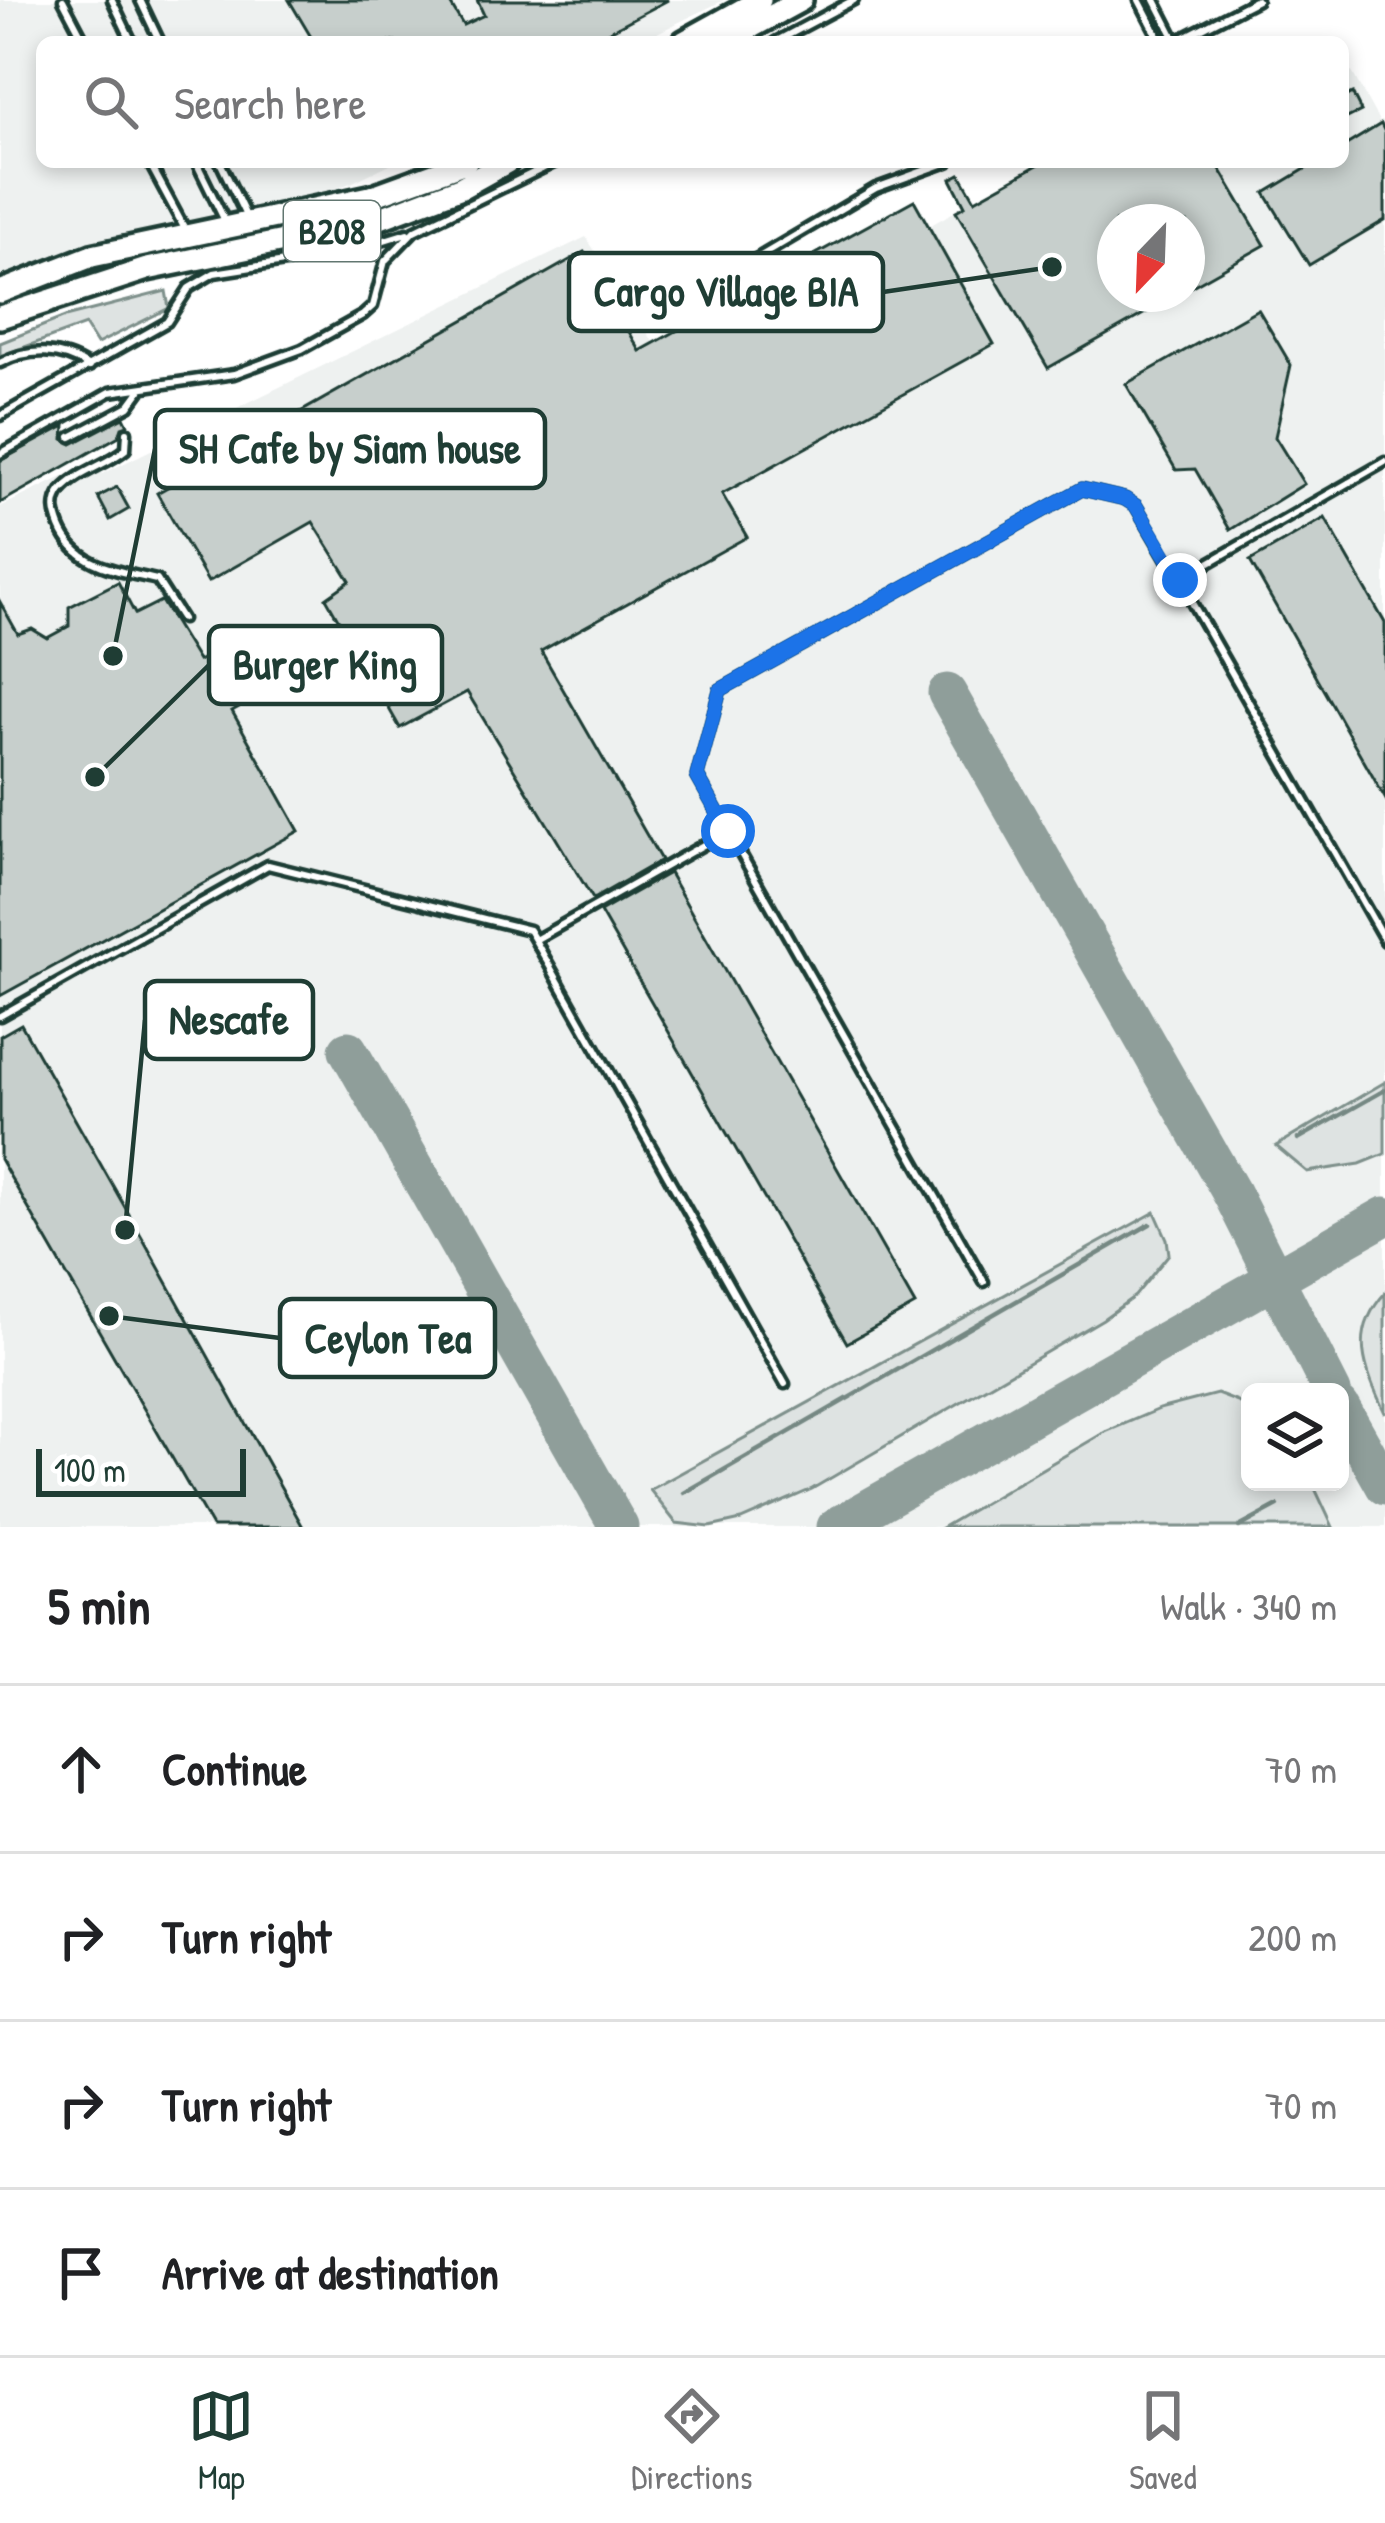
<!DOCTYPE html>
<html lang="en">
<head>
<meta charset="utf-8">
<style>
  :root { --surface:#fff; --page:#f2f2f2; --text:#202124; --muted:#757577; --line:#e0e0e0; --accent:#1f3d34 }
  body { margin:0; font-family:"Patrick Hand",sans-serif; background:var(--page); color:var(--text) }
  .controls { position:absolute; right:36px; bottom:36px; display:grid; overflow:hidden; border-radius:18px; box-shadow:0 6px 18px #0003 }
  .controls button { width:108px; height:108px; display:grid; place-items:center; padding:0; border:0; border-bottom:3px solid var(--line); background:var(--surface); color:var(--text); font:60px sans-serif }
  .compass { position:absolute; left:1097px; top:204px; width:108px; height:108px; border-radius:50%; background:var(--surface); box-shadow:0 6px 18px #0003; rotate:203deg }
  .scale { position:absolute; left:36px; bottom:30px; width:210px; box-sizing:border-box; padding-left:12px; border:6px solid #1f3d34; border-top:0; font-size:33px; line-height:42px; white-space:nowrap; color:#1f3d34; -webkit-text-stroke:9px #fff; paint-order:stroke }
  .stop { position:absolute; width:36px; height:36px; margin:-27px; border:9px solid #1a73e8; border-radius:50%; background:#fff }
  .stop.end { background:#1a73e8; border-color:#fff; box-shadow:0 3px 12px #0008 }
  .list { margin:0; padding:0; list-style:none }
  h2 { display:flex; justify-content:space-between; align-items:center; height:156px; margin:0; padding:0 48px; font-size:51px }
  h2 small { font-size:39px; font-weight:400; color:var(--muted) }
  .list li { display:grid; grid-template-columns:78px 1fr auto; gap:36px; align-items:center; box-sizing:border-box; height:168px; padding:0 48px; border-top:3px solid var(--line) }
  .list b { display:block; font-size:45px; white-space:nowrap }
  .list em { font-size:39px; font-style:normal; color:var(--muted) }
  .icon { flex:none; width:66px; height:66px; fill:none; stroke:currentColor; stroke-width:2; stroke-linecap:round; stroke-linejoin:round }
  .map { position:relative; flex:none; width:1385px; height:1527px; overflow:hidden }
  .search { position:absolute; background:var(--surface); box-shadow:0 6px 18px #0003; left:36px; right:36px; top:36px; height:132px; display:flex; align-items:center; gap:30px; box-sizing:border-box; padding:0 42px; border-radius:18px; color:var(--muted); font-size:45px }
  .sheet { height:828px; background:var(--surface) }
  nav { display:flex; justify-content:space-around; align-items:center; box-sizing:border-box; height:168px; border-top:3px solid var(--line); background:var(--surface); font-size:33px; color:var(--muted) }
  nav a { display:grid; justify-items:center; gap:6px }
  nav .on { color:var(--accent) }
  .map>svg:first-child { display:block }
</style>
</head>
<body>
<div class="map">
<svg width="1385" height="1527" viewBox="0 0 1385 1527">
  <rect width="100%" height="100%" fill="#fff"/>
  <filter id="ink" filterUnits="userSpaceOnUse"><feTurbulence type="fractalNoise" baseFrequency=".00833" numOctaves="2"/><feDisplacementMap in="SourceGraphic" scale="24" xChannelSelector="R" yChannelSelector="G"/><feConvolveMatrix kernelMatrix="1 2 1 2 8 2 1 2 1" color-interpolation-filters="sRGB"/></filter>
  <g filter="url(#ink)">
    <!-- built -->
    <path fill="#eef1f0" fill-rule="evenodd" d="M0,0H724L639,42H42V162H394L353,182L232,228L0,305Z
      M1352,72L1385,132V1527H0V507L96,461L102,474L586,237L654,343L914,200L929,226L1043,162H1343V77ZM1115,222H1187V294H1115ZM1250,1392H1340V1482H1250Z"/>
    <!-- green -->
    <path fill="#dee3e2" stroke="#7e908b" stroke-width="3" d="M166,291L169,308L97,344L85,325L0,356V343L65,317Z
      M1385,1082V1154L1360,1164L1307,1172L1276,1146Z
      M1155,1212L1167,1239L1169,1254L1135,1296L1103,1319L812,1489L741,1520L710,1527L676,1523L650,1490Z
      M1385,1293V1413C1364,1367 1349,1333 1385,1293Z
      M1217,1394L1238,1402L1250,1413V1482H1312L1333,1527H943L1105,1432L1159,1409Z"/>
    <g fill="none" stroke-linecap="round" stroke-linejoin="round">
      <!-- stream -->
      <path stroke="#758883" stroke-width="4.5" d="M1298,1139L1385,1090
        M684,1493L1150,1224
        M1239,1527L1278,1506"/>
      <!-- taxiway -->
      <path stroke="#8f9e9a" stroke-width="39" d="M947,693L1232,1194L1332,1392
        M348,1050L619,1527
        M1340,1406L1385,1486
        M836,1527L1385,1216"/>
    </g>
    <!-- building -->
    <path fill="#c7cfcc" stroke="#1f3d34" stroke-width="3" d="M289,0H448L463,25L484,15L477,0H668L589,42H314Z
      M1352,93L1361,111L1343,120V98Z
      M1381,124L1385,132V220L1309,265L1265,193L1317,162H1343V147Z
      M1043,162H1216L1265,245L1187,289V222H1115V294H1179L1048,368L956,211L965,206L951,179L960,174L975,200Z
      M914,200L994,344L722,494L747,537L541,651L661,860L593,899L467,692L400,728L326,598L350,581L313,522L208,582L157,493L584,252L640,351Z
      M1258,309L1291,365L1275,437L1304,484L1230,530L1195,469L1176,470L1126,384Z
      M124,417L128,425L122,427L119,436L0,503V461L65,426L64,439L72,444Z
      M117,487L129,509L110,520L98,497Z
      M1325,518L1385,623V798L1250,561Z
      M118,582L135,614L161,601L198,661L251,633L279,685L232,711L299,831L0,996V602L18,634L32,629L47,638L69,626V607Z
      M669,873L915,1305L847,1343L600,912Z
      M21,1024L143,1239L303,1527H212L0,1159V1036Z"/>
    <g fill="none" stroke-linecap="round" stroke-linejoin="round">
      <defs>
        <path id="lane" d="M63,0L85,42
          M112,0L132,42
          M140,0L160,42
          M1139,0L1161,42
          M1155,0L1176,41
          M775,42L854,0
          M1175,42L1257,0
          M149,162L186,231
          M196,162L225,221
          M220,162L247,218
          M661,315L876,188L948,162
          M0,363C29,348 61,348 89,367
          M0,416L167,322L189,288L214,273L343,253L407,233
          M127,432L126,449C107,465 77,472 61,491C52,503 55,514 60,527C76,567 119,571 157,580L182,619
          M71,437L129,406L140,391
          M0,454L110,392L234,374L302,349L363,315L373,306L385,261L414,231L556,162
          M1179,580L1385,941
          M728,831L984,1282
          M535,940L785,1384
          M0,1016L268,865L529,930L535,940L728,831L697,776L720,690L1082,489L1125,499L1136,506L1179,580L1385,462"/>
        <path id="primary" d="M684,42L760,0
          M724,42L801,0
          M0,292L92,256L370,197L466,162
          M0,317L147,269L362,225L462,187L507,162"/>
      </defs>
      <!-- lane casing -->
      <use href="#lane" stroke="#1f3d34" stroke-width="15"/>
      <!-- primary casing -->
      <use href="#primary" stroke="#1f3d34" stroke-width="30"/>
      <!-- lane -->
      <use href="#lane" stroke="#fff" stroke-width="6"/>
      <!-- primary -->
      <use href="#primary" stroke="#fff" stroke-width="21"/>
    </g>
  </g>
  <g fill="none" stroke-linecap="round" stroke-linejoin="round" filter="url(#ink)">
    <!-- route -->
    <path stroke="#1a73e8" stroke-width="15" d="M728,831L697,776L720,690L1082,489L1125,499L1136,506L1180,580"/>
  </g>
  <g text-anchor="middle" stroke-width="9" stroke-linejoin="round" paint-order="stroke">
    <!-- shield labels -->
    <rect fill="#fff" stroke="#627771" stroke-width="3" x="284" y="201" width="96" height="60" rx="9"/>
    <g font-size="36" font-weight="bold" fill="#1f3d34">
      <text x="332" y="244">B208</text>
    </g>
  </g>
  <!-- callouts -->
  <path fill="none" stroke="#1f3d34" stroke-width="4.5" d="M1052 267L883 292M113 656L155 449M95 777L209 665M125 1230L145 1020M109 1316L280 1338"/>
  <g fill="#1f3d34" stroke="#fff" stroke-width="4.5">
    <circle cx="1052" cy="267" r="12"/>
    <circle cx="113" cy="656" r="12"/>
    <circle cx="95" cy="777" r="12"/>
    <circle cx="125" cy="1230" r="12"/>
    <circle cx="109" cy="1316" r="12"/>
  </g>
  <g fill="#fff" stroke="#1f3d34" stroke-width="4.5">
    <rect x="569" y="253" width="314" height="78" rx="12"/>
    <rect x="155" y="410" width="390" height="78" rx="12"/>
    <rect x="209" y="626" width="233" height="78" rx="12"/>
    <rect x="145" y="981" width="168" height="78" rx="12"/>
    <rect x="280" y="1299" width="215" height="78" rx="12"/>
  </g>
  <g font-size="42" text-anchor="middle" font-weight="bold" fill="#1f3d34">
    <text x="726" y="306">Cargo Village BIA</text>
    <text x="350" y="463">SH Cafe by Siam house</text>
    <text x="325" y="679">Burger King</text>
    <text x="229" y="1034">Nescafe</text>
    <text x="388" y="1353">Ceylon Tea</text>
  </g>
</svg>
<div class="controls">
<button><svg class="icon" aria-label="layers" viewBox="0 0 24 24"><path d="M12 4l9 5-9 5-9-5zM3 14l9 5 9-5"/></svg></button>
</div>
<svg class="compass" viewBox="-18 -18 36 36"><path d="M0-13l5 13h-10z" fill="#e53935"/><path d="M0 13l5-13h-10z" fill="#757577"/></svg>
<div class="scale">100 m</div>
<div class="stop" style="left:728px;top:831px"></div>
<div class="stop end" style="left:1180px;top:580px"></div>
<div class="search"><svg class="icon" aria-label="search" viewBox="0 0 24 24"><circle cx="10" cy="10" r="6"/><path d="M15 15l6 6"/></svg>Search here</div>
</div>
<section class="sheet">
<h2>5 min<small>Walk · 340 m</small></h2>
<ul class="list">
<li><svg class="icon" aria-label="ahead" viewBox="0 0 24 24"><path d="M12 20V5M6 11l6-6 6 6"/></svg><div><b>Continue</b></div><em>70 m</em></li>
<li><svg class="icon" aria-label="right" viewBox="0 0 24 24"><path d="M7 20v-9h11M14 6l5 5-5 5"/></svg><div><b>Turn right</b></div><em>200 m</em></li>
<li><svg class="icon" aria-label="right" viewBox="0 0 24 24"><path d="M7 20v-9h11M14 6l5 5-5 5"/></svg><div><b>Turn right</b></div><em>70 m</em></li>
<li><svg class="icon" aria-label="arrive" viewBox="0 0 24 24"><path d="M6 21V4h12l-3 4 3 4H6"/></svg><div><b>Arrive at destination</b></div></li>
</ul>
</section>
<nav>
<a class="on"><svg class="icon" aria-label="map" viewBox="0 0 24 24"><path d="M3 6l6-2 6 2 6-2v14l-6 2-6-2-6 2zM9 4v14M15 6v14"/></svg>Map</a>
<a><svg class="icon" aria-label="directions" viewBox="0 0 24 24"><path d="M12 3l9 9-9 9-9-9zM9 14v-3h6M13 9l2 2-2 2"/></svg>Directions</a>
<a><svg class="icon" aria-label="saved" viewBox="0 0 24 24"><path d="M7 4h10v16l-5-4-5 4z"/></svg>Saved</a>
</nav>
</body>
</html>
